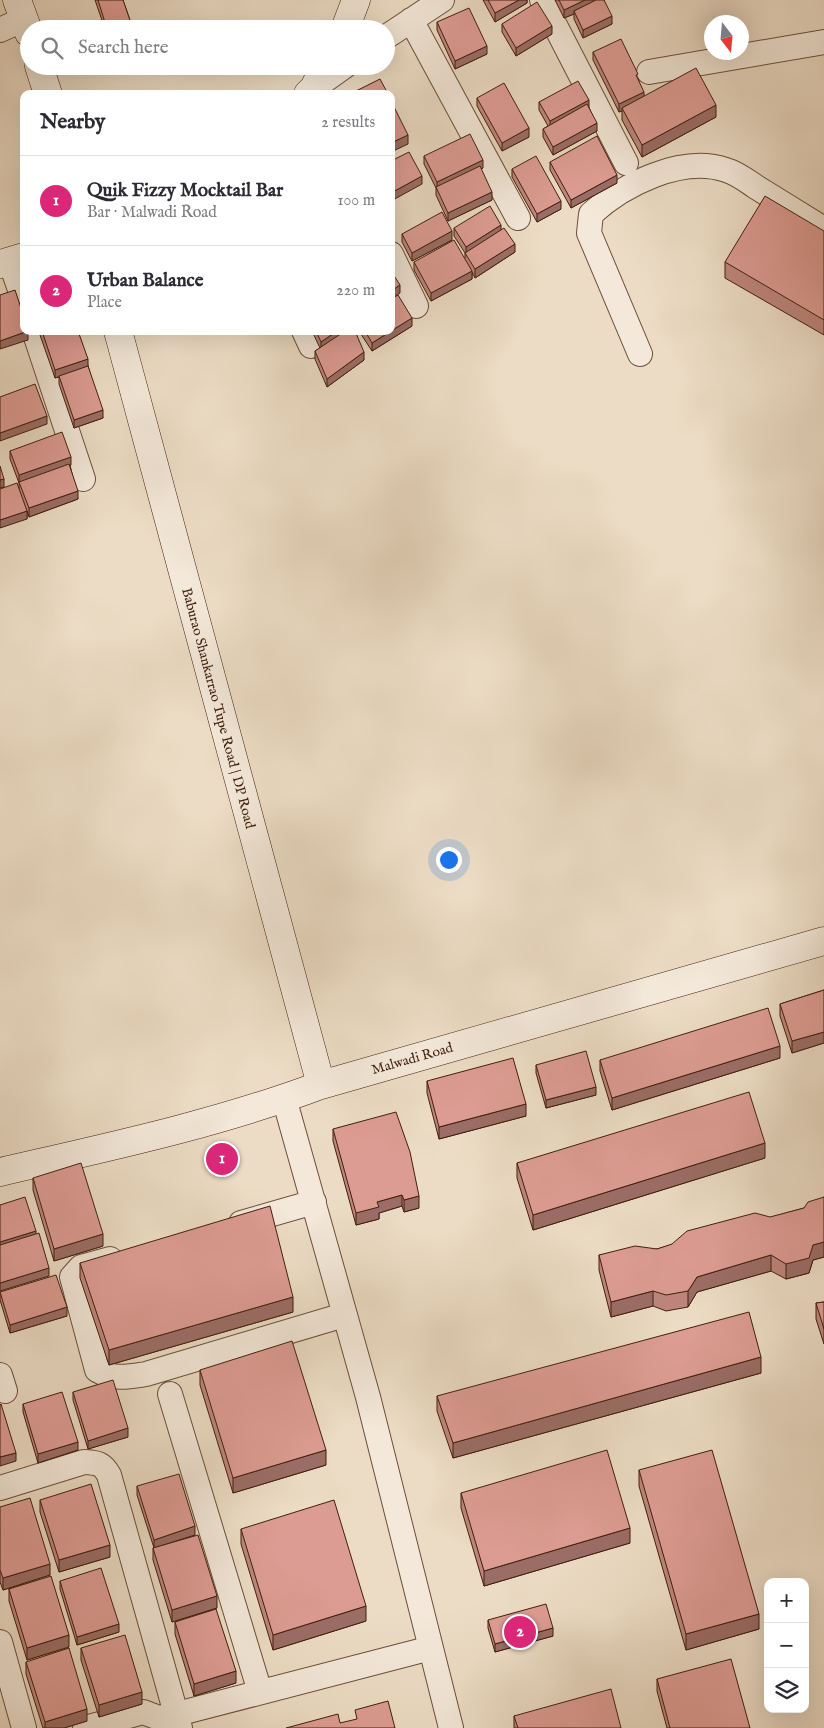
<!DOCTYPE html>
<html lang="en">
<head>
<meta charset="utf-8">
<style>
  :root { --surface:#fff; --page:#f2f2f3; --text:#2b2b33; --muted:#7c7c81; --line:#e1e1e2; --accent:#db2777 }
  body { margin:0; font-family:"IM FELL English",serif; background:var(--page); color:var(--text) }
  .controls { position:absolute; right:15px; bottom:15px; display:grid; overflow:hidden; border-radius:10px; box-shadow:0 5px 20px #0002 }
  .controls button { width:45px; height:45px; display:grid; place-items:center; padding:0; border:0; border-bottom:1px solid var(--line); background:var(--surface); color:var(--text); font:25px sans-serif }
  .compass { position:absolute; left:704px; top:15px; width:45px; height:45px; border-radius:50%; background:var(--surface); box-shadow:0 5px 20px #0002; rotate:164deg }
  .you { position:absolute; left:448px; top:859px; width:18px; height:18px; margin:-12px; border:4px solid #fff; border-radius:50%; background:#1a73e8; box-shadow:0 0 0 8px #1a73e833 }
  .badge { display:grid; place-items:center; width:32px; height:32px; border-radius:50%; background:var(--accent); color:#fff; font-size:16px; font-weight:700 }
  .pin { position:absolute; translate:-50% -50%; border:2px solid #fff; box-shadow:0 1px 5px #0006 }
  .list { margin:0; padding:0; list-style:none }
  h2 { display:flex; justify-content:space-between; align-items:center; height:65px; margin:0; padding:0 20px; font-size:21px }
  h2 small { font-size:16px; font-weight:400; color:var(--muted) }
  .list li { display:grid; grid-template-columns:32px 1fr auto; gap:15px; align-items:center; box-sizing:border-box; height:90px; padding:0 20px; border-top:1px solid var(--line) }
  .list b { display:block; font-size:19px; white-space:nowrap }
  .list p { margin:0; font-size:16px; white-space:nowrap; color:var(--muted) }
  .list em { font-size:16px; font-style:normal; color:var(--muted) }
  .icon { flex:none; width:28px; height:28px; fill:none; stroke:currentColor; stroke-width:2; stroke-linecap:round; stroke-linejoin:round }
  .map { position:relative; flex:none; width:824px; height:1728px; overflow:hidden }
  .search { position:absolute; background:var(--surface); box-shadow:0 5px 20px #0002; left:20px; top:20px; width:375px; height:55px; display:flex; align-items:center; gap:12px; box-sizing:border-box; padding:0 18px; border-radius:28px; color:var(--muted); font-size:19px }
  .panel { position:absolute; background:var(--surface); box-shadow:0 5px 20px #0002; left:20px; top:90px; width:375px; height:245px; border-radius:10px }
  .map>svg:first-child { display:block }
</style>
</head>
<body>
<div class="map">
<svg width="824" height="1728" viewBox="0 0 824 1728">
  <rect width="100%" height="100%" fill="#ecdcc5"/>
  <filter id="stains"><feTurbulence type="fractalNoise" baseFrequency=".004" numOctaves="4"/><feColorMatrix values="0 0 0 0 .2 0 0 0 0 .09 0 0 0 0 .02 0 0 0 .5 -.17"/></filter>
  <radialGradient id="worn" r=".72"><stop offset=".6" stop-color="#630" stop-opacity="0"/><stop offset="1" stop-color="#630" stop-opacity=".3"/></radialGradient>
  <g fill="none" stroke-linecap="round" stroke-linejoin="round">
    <defs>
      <path id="street" d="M542,0L626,163
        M411,20L518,218
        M0,30L24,19
        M386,37L442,0
        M649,72L824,42
        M315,90L314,88L345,66
        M391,254L416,306
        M10,261L24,301
        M34,331L83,479
        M304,331L311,346
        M640,354L589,233L591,214C624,184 682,155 726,170C737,173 747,181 756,187C779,201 801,215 824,229
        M284,1098L368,1397L451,1728
        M241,1223L314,1202
        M110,1259L81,1267L72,1277L97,1370C114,1380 127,1377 146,1374L344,1315
        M0,1375L5,1391
        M170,1394L260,1692
        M0,1488L84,1462C98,1463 102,1463 109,1475L180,1728
        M0,1642L24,1728
        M85,1728L143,1712L159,1718L177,1714L431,1648"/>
      <path id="secondary" d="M17,0L29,33
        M345,29L356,0
        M39,66L48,94
        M308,94L314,88L325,66
        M0,264L24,257
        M118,331L321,1085
        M0,1172C108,1147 217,1124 321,1085L824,941"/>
    </defs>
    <!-- street casing -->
    <use href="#street" stroke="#6b4e3a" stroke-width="26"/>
    <!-- secondary casing -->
    <use href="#secondary" stroke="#401f0c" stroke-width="29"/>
    <!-- street -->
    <use href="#street" stroke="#f3e8d9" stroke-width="24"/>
    <!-- secondary -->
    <use href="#secondary" stroke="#f3e8d9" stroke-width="28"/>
  </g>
  <!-- wall -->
  <path fill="#be867e" stroke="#401f0c" d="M95,0H123L133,29H105Z
    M483,0H527V3L495,22Z
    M555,0H604L612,24L583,38L574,19V14L564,18Z
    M437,22L487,54L455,69L437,30Z
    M502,24L552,34L516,56L502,32Z
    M593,52L638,79L644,96L716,117L642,157L622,120V111L619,112L593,60Z
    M477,98L529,137L502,151L477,106Z
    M539,102L589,107L597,131L553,155L543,137V129L548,126L539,110Z
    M424,156L483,168L481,169L492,200L448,221L436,195V188L424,164Z
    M550,162L617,183L571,208L550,170Z
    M512,169L561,209L537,222L512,177Z
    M454,228L501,229L515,252L475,278L472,272V279L431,301L414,270V262L465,258V253L454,236Z
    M824,231V335L725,278V262Z
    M402,234L452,240L412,261L402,242Z
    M412,326L372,351L359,331H391Z
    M38,331H78L103,418L74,428L59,384V377L55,378L40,335V333H39Z
    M312,331H355L364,360L327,387L315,359V351L320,348Z
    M10,451L71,465H70L78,499L29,517L27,511V519L19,490V483L10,459Z
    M824,990V1043L792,1053L780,1016V1004Z
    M780,1058L612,1110L600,1071V1060Z
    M536,1065L596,1095L546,1108L536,1073Z
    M427,1081L526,1116L439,1139L427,1093Z
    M333,1129L419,1208L404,1212L402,1206L379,1213V1219L356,1225L333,1141Z
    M765,1158L533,1230L517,1178V1163Z
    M33,1178L103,1246L54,1261L33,1190Z
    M824,1197V1257L813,1260L809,1273L786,1279L771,1271L697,1292L688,1307L666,1311L653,1306L611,1317L599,1270V1255L657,1249L804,1208Z
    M80,1263L293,1312L109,1365L80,1278Z
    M0,1292L67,1316L10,1333L0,1300Z
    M824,1302V1344L816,1319V1303Z
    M200,1370L326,1465L233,1493L200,1385Z
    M761,1373L453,1458L437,1411V1396Z
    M73,1392L128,1437L88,1449L73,1400Z
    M23,1404L78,1450L38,1463L23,1412Z
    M639,1470L759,1629L686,1650L639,1486Z
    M137,1486L195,1535L154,1548L137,1495Z
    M461,1493L630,1543L484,1586L461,1508Z
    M40,1500L110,1557L59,1572L40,1512Z
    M0,1507L50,1575L3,1590L0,1582Z
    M241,1529L366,1621L273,1650L241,1544Z
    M153,1548L217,1608L172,1622L153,1560Z
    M60,1581L119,1632L77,1645L60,1589Z
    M9,1589L69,1647L27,1660L9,1601Z
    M488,1620L553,1636L495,1652L488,1628Z
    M175,1622L236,1683L194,1696L175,1634Z
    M81,1648L142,1704L99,1717L81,1660Z
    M26,1662L87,1721L64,1728H43L26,1674Z
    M657,1679L750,1728H667L657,1691Z
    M514,1716L621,1728H514Z"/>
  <!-- shaded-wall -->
  <path fill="#9b6d67" stroke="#401f0c" d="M519,0H527V3L495,22V13Z
    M585,0H597L574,11V14L564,18V10Z
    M612,16V24L583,38V30Z
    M552,26V34L516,56V48Z
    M487,46V54L455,69V61Z
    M119,66H134L119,71Z
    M644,92V100L622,108V111L619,112V104Z
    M589,100V108L550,129V121Z
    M716,105V117L642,157V145Z
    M597,123V131L553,155V147Z
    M529,128V137L502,151V143Z
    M408,135V144L391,152V143Z
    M483,160V168L437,190V182Z
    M617,175V183L571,208V200Z
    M422,176V184L391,201V193Z
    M492,192V200L448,221V213Z
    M561,201V209L537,222V214Z
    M501,225V233L466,255V247Z
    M452,231V240L412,261V253Z
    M515,244V252L475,278V269Z
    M472,271V279L431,301V293Z
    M400,285V293L391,299V291Z
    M412,318V326L372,351V343Z
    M28,331V340L0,349V341Z
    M337,331H349L321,350V342Z
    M364,352V360L327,387V379Z
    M88,359V367L55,378V370Z
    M103,410V418L74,428V420Z
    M47,416V424L0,441V433Z
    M71,457V465L19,483V475Z
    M4,479V487L0,488V480Z
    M78,491V499L29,517V508Z
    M27,511V519L0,528V520Z
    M824,1032V1043L792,1053V1041Z
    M780,1046V1058L612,1110V1098Z
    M596,1087V1095L546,1108V1100Z
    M526,1104V1116L439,1139V1127Z
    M765,1143V1158L533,1230V1215Z
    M402,1195V1206L379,1213V1219L356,1225V1213L377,1202Z
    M419,1196V1208L404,1212V1200Z
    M36,1231V1239L0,1250V1242Z
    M103,1234V1246L54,1261V1249Z
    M824,1242V1257L813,1260L809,1273L786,1279V1264L813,1245Z
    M771,1255V1271L697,1292L688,1307V1291L697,1277Z
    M49,1268V1276L0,1291V1283Z
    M653,1291V1306L611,1317V1302Z
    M293,1297V1312L109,1365V1350Z
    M67,1307V1316L10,1333V1325Z
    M761,1357V1373L453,1458V1443Z
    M128,1428V1437L88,1449V1441Z
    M78,1442V1450L38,1463V1454Z
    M326,1450V1465L233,1493V1478Z
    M16,1453V1461L0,1466V1457Z
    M195,1526V1535L154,1548V1540Z
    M630,1528V1543L484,1586V1571Z
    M110,1545V1557L59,1572V1560Z
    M50,1564V1575L3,1590V1578Z
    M217,1596V1608L172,1622V1610Z
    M366,1606V1621L273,1650V1635Z
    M759,1614V1629L686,1650V1634Z
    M119,1624V1632L77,1645V1637Z
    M553,1628V1636L495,1652V1644Z
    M69,1635V1647L27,1660V1648Z
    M236,1671V1683L194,1696V1684Z
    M142,1692V1704L99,1717V1705Z
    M87,1709V1721L64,1728H45V1722Z"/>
  <!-- building -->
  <path fill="#dd9c93" stroke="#401f0c" d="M98,0H123L133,29H107Z
    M488,0H519L495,13Z
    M559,0H585L564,10Z
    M596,0H604L612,16L583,30L574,11Z
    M537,2L552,26L516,48L502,24Z
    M469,8L487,46L455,61L437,22Z
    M621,39L638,74L636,75L644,92L619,104L593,52Z
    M696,68L716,105L642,145L622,108Z
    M380,79L388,94H350Z
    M578,81L589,100L550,121L539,102Z
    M504,83L529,128L502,143L477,98Z
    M391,101L408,135L391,143Z
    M587,104L597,123L553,147L543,129Z
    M470,134L483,160L437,182L424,156Z
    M597,136L617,175L571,200L550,162Z
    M409,152L422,176L391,193V161Z
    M536,156L561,201L537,214L512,169Z
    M480,166L492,192L448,213L436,187Z
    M765,196L824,231V320L725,262Z
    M490,206L501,225L466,247L454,228Z
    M442,212L452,231L412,253L402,234Z
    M504,228L515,244L475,269L465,253Z
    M454,240L472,271L431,293L414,262Z
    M391,271L400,285L391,291Z
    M15,290L24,317V331H28L0,341V295Z
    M398,295L412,318L391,331V299Z
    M42,331H78L88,359L55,370Z
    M316,331H337L321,342Z
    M345,331H355L364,352L327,379L315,351Z
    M365,331H391L372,343Z
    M88,366L103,410L74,420L59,376Z
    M35,384L47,416L0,433V397Z
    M62,432L71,457L19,475L10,451Z
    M69,464L78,491L29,508L19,482Z
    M0,466L4,479L0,480Z
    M17,483L27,511L0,520V489Z
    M824,990V1032L792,1041L780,1004Z
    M768,1008L780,1046L612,1098L600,1060Z
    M586,1051L596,1087L546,1100L536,1065Z
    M513,1058L526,1104L439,1127L427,1081Z
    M749,1092L765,1143L533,1215L517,1163Z
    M396,1112L410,1152L419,1196L404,1200L402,1195L377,1202L379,1207L356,1213L333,1129Z
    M81,1163L103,1234L54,1249L33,1178Z
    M25,1197L36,1231L0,1242V1205Z
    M824,1197V1242L813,1245L809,1258L786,1264L771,1255L697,1277L688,1291L666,1295L653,1291L611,1302L599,1255L635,1246L657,1249L672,1244L687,1231L755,1213L770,1217L804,1208L808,1202Z
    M270,1206L293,1297L109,1350L80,1263Z
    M39,1233L49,1268L0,1283V1245Z
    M56,1275L67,1307L10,1325L0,1292Z
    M824,1302V1329L816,1303Z
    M749,1312L761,1357L453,1443L437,1396Z
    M292,1341L326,1450L233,1478L200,1370Z
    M113,1380L128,1428L88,1441L73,1392Z
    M62,1392L78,1442L38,1454L23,1404Z
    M1,1404L16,1453L0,1457V1405Z
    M607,1450L630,1528L484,1571L461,1493Z
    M712,1450L759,1614L686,1634L639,1470Z
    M179,1474L195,1526L154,1540L137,1486Z
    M91,1484L110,1545L59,1560L40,1500Z
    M30,1498L50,1564L3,1578L0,1570V1507Z
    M334,1500L366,1606L273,1635L241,1529Z
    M198,1535L217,1596L172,1610L153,1548Z
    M101,1568L119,1624L77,1637L60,1581Z
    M51,1576L69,1635L27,1648L9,1589Z
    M546,1604L553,1628L495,1644L488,1620Z
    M216,1609L236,1671L194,1684L175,1622Z
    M125,1635L142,1692L99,1705L81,1648Z
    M69,1648L87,1709L45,1722L26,1662Z
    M731,1659L750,1728H670L657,1679Z
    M611,1689L621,1728H518L514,1716Z
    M388,1701L395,1728H286L338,1714L340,1723L357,1719L355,1710Z"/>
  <g text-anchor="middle" stroke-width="4" stroke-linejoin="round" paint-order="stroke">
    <!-- street labels -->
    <g font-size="14" fill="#401f0c" stroke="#f3e8d9">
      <text transform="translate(219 708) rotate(75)" y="5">Baburao Shankarrao Tupe Road | DP Road</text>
      <text transform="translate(412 1058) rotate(-16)" y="5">Malwadi Road</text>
    </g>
  </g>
  <rect width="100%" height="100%" filter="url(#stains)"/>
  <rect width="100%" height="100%" fill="url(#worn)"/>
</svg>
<div class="controls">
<button>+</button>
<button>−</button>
<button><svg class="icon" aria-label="layers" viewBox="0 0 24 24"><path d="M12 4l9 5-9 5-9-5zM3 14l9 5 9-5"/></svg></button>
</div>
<svg class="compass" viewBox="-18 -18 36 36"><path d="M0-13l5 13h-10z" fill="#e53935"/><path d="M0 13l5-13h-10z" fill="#7c7c81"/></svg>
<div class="you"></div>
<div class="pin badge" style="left:222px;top:1159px">1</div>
<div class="pin badge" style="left:520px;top:1632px">2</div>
<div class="search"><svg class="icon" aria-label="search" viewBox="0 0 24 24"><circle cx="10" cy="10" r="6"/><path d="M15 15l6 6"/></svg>Search here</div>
<section class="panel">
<h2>Nearby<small>2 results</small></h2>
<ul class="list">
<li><span class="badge">1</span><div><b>Quik Fizzy Mocktail Bar</b><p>Bar · Malwadi Road</p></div><em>100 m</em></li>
<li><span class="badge">2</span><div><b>Urban Balance</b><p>Place</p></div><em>220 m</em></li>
</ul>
</section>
</div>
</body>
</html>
